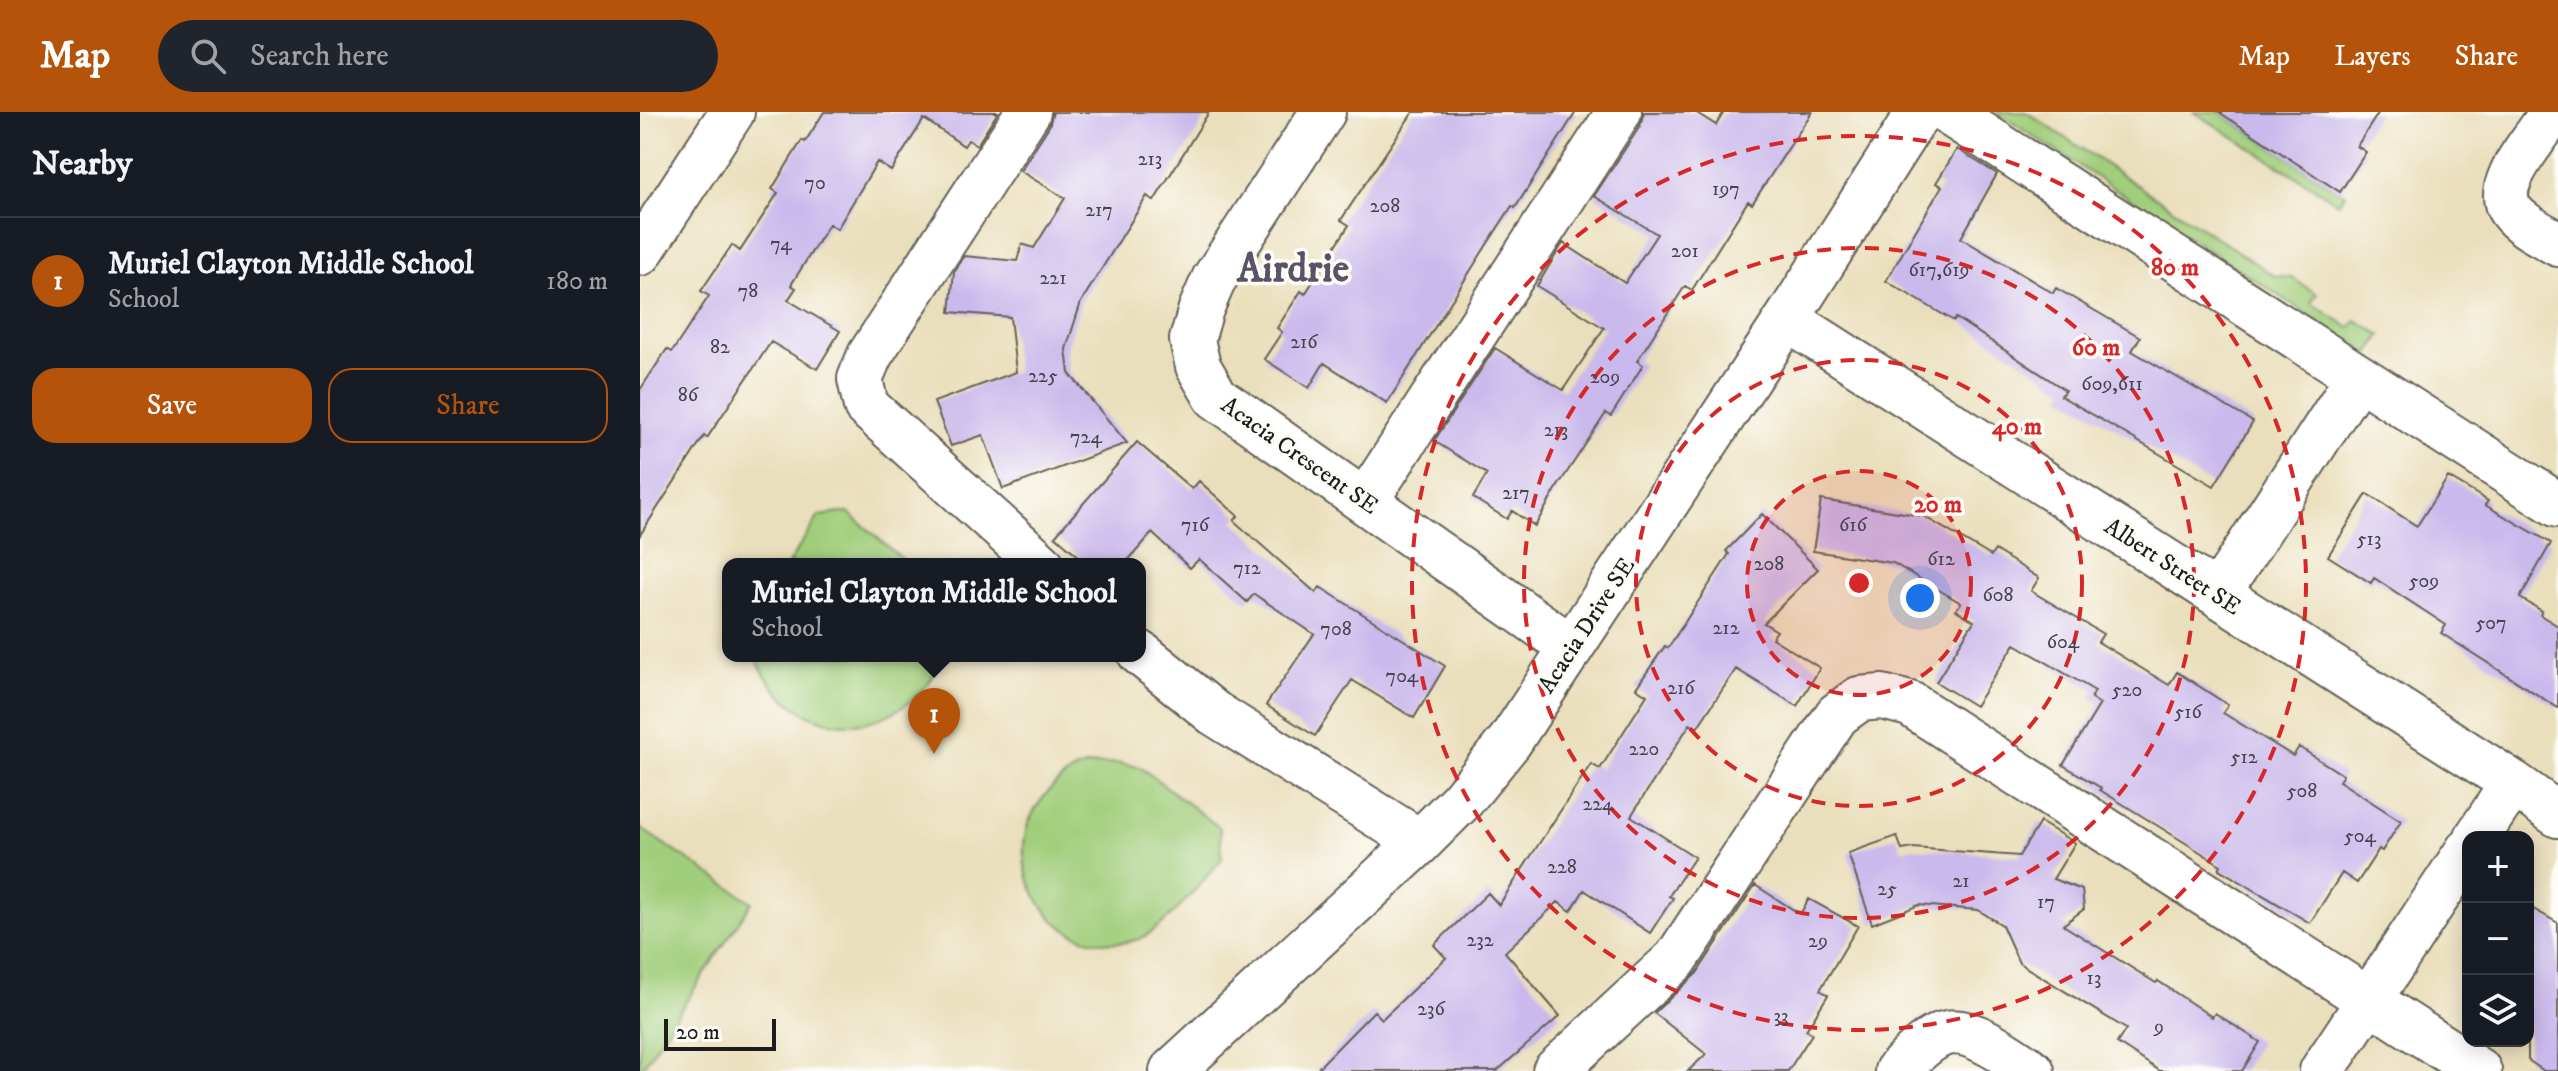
<!DOCTYPE html>
<html lang="en">
<head>
<meta charset="utf-8">
<style>
  :root { --surface:#171b24; --page:#20242c; --text:#f1f3f6; --muted:#9ea1a6; --line:#363941; --accent:#b45309 }
  body { margin:0; font-family:"IM FELL DW Pica",serif; background:var(--page); color:var(--text) }
  .controls { position:absolute; right:24px; bottom:24px; display:grid; overflow:hidden; border-radius:16px; box-shadow:0 4px 20px #0003 }
  .controls button { width:72px; height:72px; display:grid; place-items:center; padding:0; border:0; border-bottom:2px solid var(--line); background:var(--surface); color:var(--text); font:40px sans-serif }
  .scale { position:absolute; left:24px; bottom:20px; width:112px; box-sizing:border-box; padding-left:8px; border:4px solid #1c1c1c; border-top:0; font-size:22px; line-height:28px; white-space:nowrap; color:#1c1c1c; -webkit-text-stroke:6px #fdfcf7; paint-order:stroke }
  .you { position:absolute; left:1280px; top:486px; width:28px; height:28px; margin:-20px; border:6px solid #fff; border-radius:50%; background:#1a73e8; box-shadow:0 0 0 12px #1a73e833 }
  .badge { display:grid; place-items:center; width:52px; height:52px; border-radius:50%; background:var(--accent); color:#fff; font-size:26px; font-weight:700 }
  .pin { position:absolute; translate:-50% -66px; filter:drop-shadow(0 2px 4px #0008) }
  .pin::after { content:''; position:absolute; top:42px; width:28px; height:24px; background:inherit; clip-path:polygon(0 0,100% 0,50% 100%) }
  .popup { position:absolute; left:82px; top:446px; width:424px; height:104px; box-sizing:border-box; display:grid; place-content:center; border-radius:16px; background:var(--surface); filter:drop-shadow(0 2px 6px #0005); font-size:26px; white-space:nowrap; color:var(--muted) }
  .popup b { font-size:30px; color:var(--text) }
  .popup::after { content:''; position:absolute; left:50%; top:100%; margin-left:-16px; border:16px solid transparent; border-top-color:var(--surface) }
  .list { margin:0; padding:0; list-style:none }
  h2 { display:flex; justify-content:space-between; align-items:center; height:104px; margin:0; padding:0 32px; font-size:34px }
  h2 small { font-size:26px; font-weight:400; color:var(--muted) }
  .list li { display:grid; grid-template-columns:52px 1fr auto; gap:24px; align-items:center; box-sizing:border-box; height:128px; padding:0 32px; border-top:2px solid var(--line) }
  .list b { display:block; font-size:30px; white-space:nowrap }
  .list p { margin:0; font-size:26px; white-space:nowrap; color:var(--muted) }
  .list em { font-size:26px; font-style:normal; color:var(--muted) }
  .actions { display:flex; gap:16px; padding:24px 32px }
  .actions a { flex:1; padding:18px 0; border:2px solid var(--accent); border-radius:24px; text-align:center; font-size:28px; color:var(--accent) }
  .actions .main { background:var(--accent); color:#fff }
  .icon { flex:none; width:44px; height:44px; fill:none; stroke:currentColor; stroke-width:2; stroke-linecap:round; stroke-linejoin:round }
  .map { position:relative; flex:none; width:1918px; height:959px; overflow:hidden }
  header { display:flex; align-items:center; gap:48px; box-sizing:border-box; height:112px; padding:0 40px; background:var(--accent); color:#fff }
  header strong { font-size:38px }
  nav { display:flex; gap:44px; margin-inline-start:auto; font-size:28px }
  .search { width:560px; height:72px; background:var(--page); display:flex; align-items:center; gap:20px; box-sizing:border-box; padding:0 28px; border-radius:44px; color:var(--muted); font-size:30px }
  main { display:flex }
  aside { flex:1; background:var(--surface) }
  .map>svg:first-child { display:block }
</style>
</head>
<body>
<header>
<strong>Map</strong>
<div class="search"><svg class="icon" aria-label="search" viewBox="0 0 24 24"><circle cx="10" cy="10" r="6"/><path d="M15 15l6 6"/></svg>Search here</div>
<nav><a>Map</a><a>Layers</a><a>Share</a></nav>
</header>
<main>
<aside>
<h2>Nearby<small></small></h2>
<ul class="list">
<li><span class="badge">1</span><div><b>Muriel Clayton Middle School</b><p>School</p></div><em>180 m</em></li>
</ul>
<div class="actions"><a class="main">Save</a><a>Share</a></div>
</aside>
<div class="map">
<svg width="1918" height="959" viewBox="0 0 1918 959">
  <rect width="100%" height="100%" fill="#fdfcf7"/>
  <filter id="ink" filterUnits="userSpaceOnUse"><feTurbulence type="fractalNoise" baseFrequency=".0125" numOctaves="2"/><feDisplacementMap in="SourceGraphic" scale="16" xChannelSelector="R" yChannelSelector="G"/><feConvolveMatrix kernelMatrix="1 2 1 2 8 2 1 2 1" color-interpolation-filters="sRGB"/></filter>
  <filter id="wash" filterUnits="userSpaceOnUse"><feTurbulence type="fractalNoise" baseFrequency=".006" numOctaves="4" result="noise"/><feDisplacementMap in="SourceGraphic" scale="32" xChannelSelector="R" yChannelSelector="G"/><feGaussianBlur stdDeviation="1.8" result="paint"/><feColorMatrix in="noise" values="0 0 0 0 0 0 0 0 0 0 0 0 0 0 0 0 0 1.4 0 .05"/><feComposite in="paint" operator="in"/></filter>
  <g filter="url(#wash)">
    <rect width="100%" height="100%" fill="#eadfbc"/>
    <!-- green -->
    <path fill="#a1ce7c" stroke="#5e754c" stroke-width="2" d="M1356,0H1386L1635,164L1652,166L1677,182L1671,191L1710,216L1716,208L1741,223L1729,242Z
      M1554,0H1579L1705,83L1698,91Z
      M208,400L268,452H148L179,404Z
      M115,544H302C295,567 281,583 261,596C204,632 140,604 115,544Z
      M476,651L500,655L580,716L582,747C562,769 525,817 499,827C488,831 474,831 463,830C411,827 374,769 386,719C392,695 413,670 435,658C446,652 463,652 476,651Z
      M0,716L112,790L0,959Z"/>
    <g id="blocks">
      <!-- building -->
      <path fill="#cab9ec" d="M184,0H358L337,33L328,28L324,34L284,7L251,59L237,50L197,117L189,112L151,173L156,176L148,188L200,219L177,257L131,230L67,326L64,324L0,423V278L27,237L32,240L69,184L61,179L92,133L100,139L138,81L132,77L162,28L165,30Z
        M413,0H569L514,89L507,84L441,190L426,237L429,261L487,331L363,377L343,323L311,334L294,290L376,260L370,205L310,200L314,160L324,144L377,149L382,132L394,136L425,86L380,59L409,14Z
        M773,0H936L875,96L872,94L846,134L747,291L684,251L669,276L624,247L642,220L637,216L661,179L665,182L709,113L701,108Z
        M1004,0H1055L1076,13L1084,0H1172L1112,92L1108,89L1052,178L1045,174L997,249L1003,253L971,304L966,301L918,374L895,414L872,399L867,407L833,386L847,362L794,329L855,236L923,278L964,216L897,174L923,131L985,171L1017,122L954,84L1000,14Z
        M1579,0H1739L1717,34L1726,40L1700,80Z
        M1317,37L1357,62L1321,126L1413,181L1416,176L1500,225L1492,239L1613,310L1574,374L1421,284L1425,278L1316,206L1314,209L1246,169L1302,74L1296,71Z
        M497,330L552,377L559,369L598,404L594,409L676,481L680,475L805,554L774,606L712,568L675,624L626,593L674,522L614,482L607,490L559,447L550,456L512,421L485,452H448L415,424Z
        M1808,365L1848,389L1845,393L1911,431L1880,486L1902,499L1900,503L1918,514V596L1801,521L1806,513L1734,466L1731,471L1688,444L1727,382L1777,414Z
        M1181,388L1283,404L1351,444L1355,438L1399,466L1391,479L1463,522L1458,530L1529,573L1537,560L1588,593L1583,601L1653,644L1659,635L1703,663L1699,669L1761,709L1742,739L1739,737L1717,771L1702,761L1670,811L1579,757L1581,753L1460,678L1461,676L1423,653L1460,592L1451,586L1455,579L1375,532L1335,594L1296,570L1334,509L1316,498L1321,491L1253,451L1173,439Z
        M1122,402L1178,457L1124,511L1137,519L1132,526L1180,556L1157,594L1096,557L1057,616L1050,612L991,704L1055,745L1029,784L1033,786L1010,821L944,778L931,799L918,790L865,840L920,904L857,959H675L734,899L742,907L806,846L794,833L848,781L859,793L951,652L960,657L1007,583L996,576L1025,534L1028,536L1089,442L1086,439Z
        M1400,710L1435,731L1413,767L1442,778L1444,797L1423,813L1516,871L1518,869L1572,905L1575,901L1620,930L1602,959H1520L1477,931L1486,917L1379,851L1362,813L1338,798L1279,793L1232,812L1208,741L1257,724L1262,738L1273,736L1379,744Z
        M1115,773L1160,802L1169,787L1218,814L1180,878L1188,883L1166,918L1172,922L1148,959H1048L1066,942L1014,901L1057,861Z
        M1888,794L1918,811V959H1904L1888,948Z"/>
    </g>
  </g>
  <g filter="url(#ink)">
    <use href="#blocks" fill-opacity="0" stroke="#646054" stroke-width="2"/>
    <g fill="none" stroke-linecap="round" stroke-linejoin="round">
      <defs>
        <path id="minor" d="M388,0L230,243L220,267L226,294L401,452
          M683,0L574,167L561,197L552,228L558,254L576,285L931,535
          M1307,0L1918,393
          M1903,14C1889,35 1853,75 1871,99C1881,113 1903,123 1918,132
          M0,141L92,0
          M1147,207L1873,671L1918,703
          M725,390L979,0
          M1578,482L1718,265
          M500,541L574,601L780,730
          M1837,725L1873,671
          M532,959L780,730L822,688L870,629L1147,207L1279,0
          M915,959L1036,847L1197,603L1219,587L1242,585L1270,592L1839,959
          M1257,959C1270,946 1288,925 1307,921C1333,915 1372,946 1392,959
          M1682,959L1828,738"/>
      </defs>
      <!-- minor casing -->
      <use href="#minor" stroke="#646054" stroke-width="48"/>
      <!-- minor -->
      <use href="#minor" stroke="#fff" stroke-width="44"/>
    </g>
  </g>
  <!-- distance rings -->
  <circle cx="1219" cy="471" r="112" fill="#d62828" fill-opacity=".12"/>
  <g fill="none" stroke="#d62828" stroke-width="4" stroke-dasharray="14 10">
    <circle cx="1219" cy="471" r="112"/>
    <circle cx="1219" cy="471" r="223"/>
    <circle cx="1219" cy="471" r="335"/>
    <circle cx="1219" cy="471" r="447"/>
  </g>
  <g text-anchor="middle" stroke-width="7" stroke-linejoin="round" paint-order="stroke">
    <!-- number labels -->
    <g font-size="20" fill="#484350">
      <text x="510" y="53">213</text>
      <text x="175" y="77">70</text>
      <text x="1086" y="83">197</text>
      <text x="745" y="100">208</text>
      <text x="459" y="104">217</text>
      <text x="141" y="138">74</text>
      <text x="1045" y="145">201</text>
      <text x="1299" y="164">617,619</text>
      <text x="413" y="172">221</text>
      <text x="108" y="185">78</text>
      <text x="664" y="236">216</text>
      <text x="80" y="241">82</text>
      <text x="403" y="270">225</text>
      <text x="965" y="271">209</text>
      <text x="1472" y="278">609,611</text>
      <text x="48" y="289">86</text>
      <text x="916" y="324">213</text>
      <text x="446" y="331">724</text>
      <text x="876" y="387">217</text>
      <text x="555" y="419">716</text>
      <text x="1213" y="419">616</text>
      <text x="1729" y="433">513</text>
      <text x="1301" y="453">612</text>
      <text x="1129" y="458">208</text>
      <text x="607" y="462">712</text>
      <text x="1784" y="475">509</text>
      <text x="1358" y="489">608</text>
      <text x="1851" y="517">507</text>
      <text x="1086" y="522">212</text>
      <text x="696" y="523">708</text>
      <text x="1423" y="536">604</text>
      <text x="762" y="570">704</text>
      <text x="1041" y="582">216</text>
      <text x="1487" y="584">520</text>
      <text x="1548" y="606">516</text>
      <text x="1004" y="643">220</text>
      <text x="1604" y="651">512</text>
      <text x="1662" y="685">508</text>
      <text x="958" y="698">224</text>
      <text x="1720" y="730">504</text>
      <text x="922" y="761">228</text>
      <text x="1321" y="775">21</text>
      <text x="1247" y="783">25</text>
      <text x="1406" y="796">17</text>
      <text x="840" y="834">232</text>
      <text x="1178" y="835">29</text>
      <text x="1454" y="872">13</text>
      <text x="791" y="903">236</text>
      <text x="1141" y="910">33</text>
      <text x="1519" y="921">9</text>
    </g>
    <!-- street labels -->
    <g font-size="24" fill="#1c1c1c" stroke="#fdfcf7">
      <text transform="translate(660 343) rotate(35)" y="8">Acacia Crescent SE</text>
      <text transform="translate(1533 454) rotate(33)" y="8">Albert Street SE</text>
      <text transform="translate(946 513) rotate(-57)" y="8">Acacia Drive SE</text>
    </g>
    <!-- town labels -->
    <g font-size="40" font-weight="bold" fill="#595365" stroke="#fdfcf7">
      <text x="653" y="169">Airdrie</text>
    </g>
  </g>
  <circle cx="1219" cy="471" r="12" fill="#d62828" stroke="#fdfcf7" stroke-width="4"/>
  <g font-size="24" text-anchor="middle" font-weight="bold" fill="#d62828" stroke="#fdfcf7" stroke-width="7" stroke-linejoin="round" paint-order="stroke">
    <text x="1535" y="163">80 m</text>
    <text x="1456" y="243">60 m</text>
    <text x="1377" y="322">40 m</text>
    <text x="1298" y="400">20 m</text>
  </g>
</svg>
<div class="controls">
<button>+</button>
<button>−</button>
<button><svg class="icon" aria-label="layers" viewBox="0 0 24 24"><path d="M12 4l9 5-9 5-9-5zM3 14l9 5 9-5"/></svg></button>
</div>
<div class="scale">20 m</div>
<div class="you"></div>
<div class="pin badge" style="left:294px;top:642px">1</div>
<div class="popup"><b>Muriel Clayton Middle School</b>School</div>
</div>
</main>
</body>
</html>
